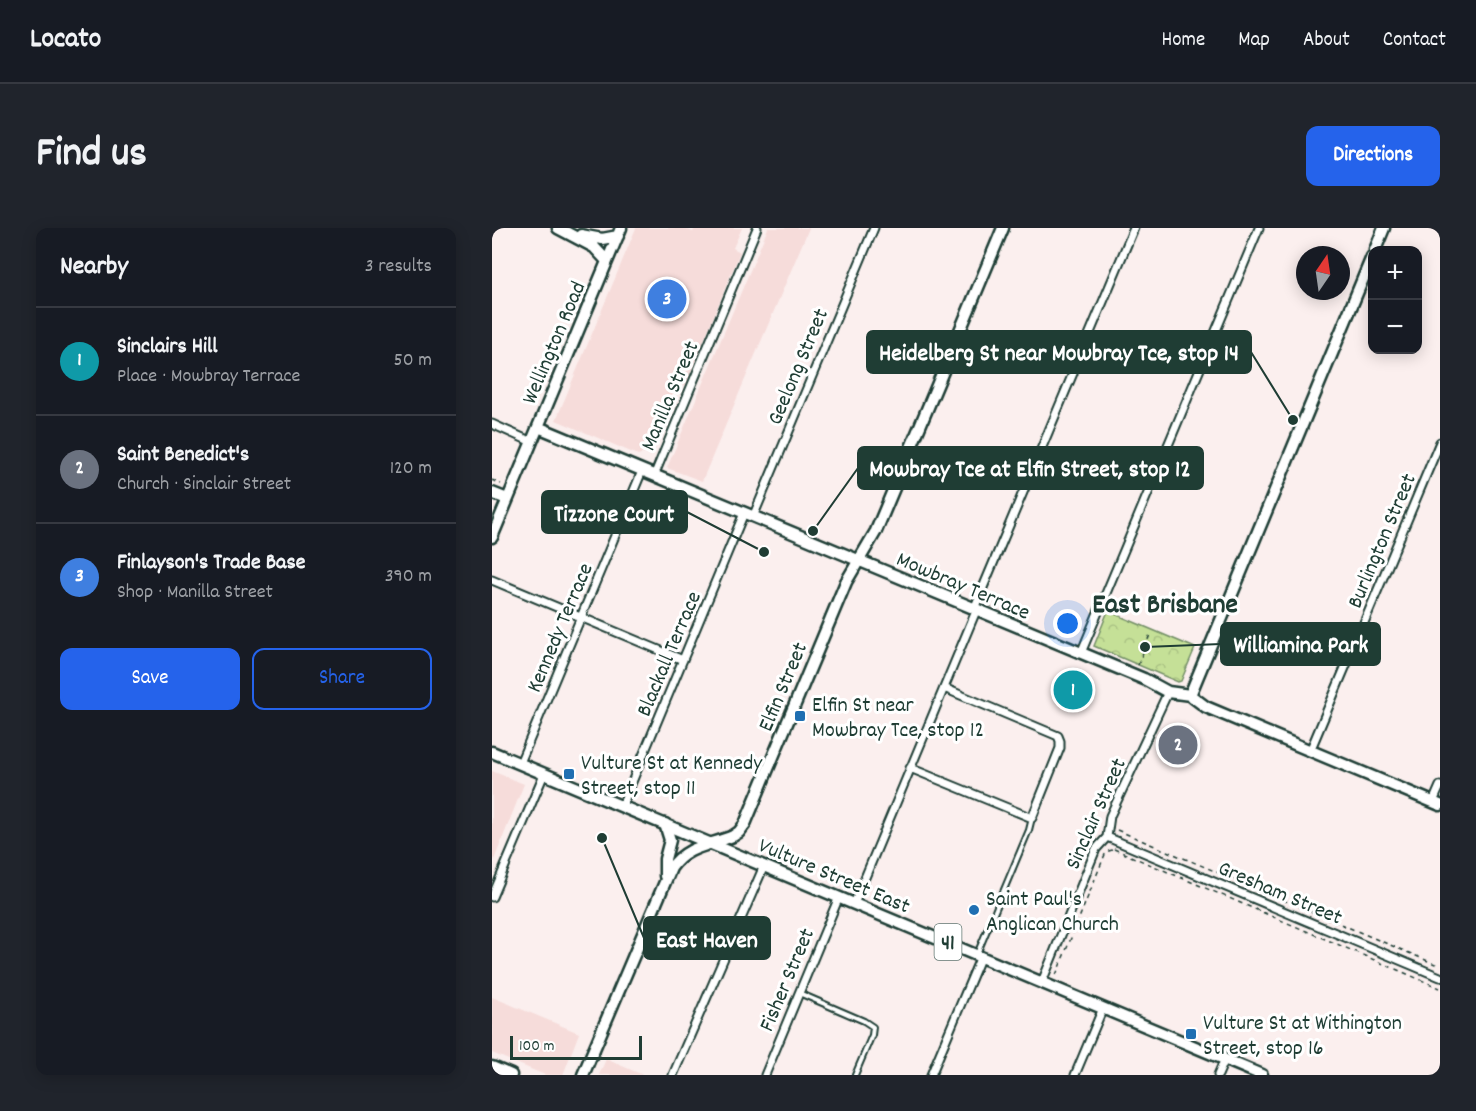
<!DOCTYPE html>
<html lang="en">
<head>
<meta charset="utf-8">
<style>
  :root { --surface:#171b24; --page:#20242c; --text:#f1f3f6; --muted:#9ea1a6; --line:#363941; --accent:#2563eb }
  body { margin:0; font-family:Dekko,sans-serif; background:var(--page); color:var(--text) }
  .controls { position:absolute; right:18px; top:18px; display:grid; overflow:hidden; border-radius:12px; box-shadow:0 3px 15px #0003 }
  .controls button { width:54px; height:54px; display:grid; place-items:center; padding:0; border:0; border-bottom:2px solid var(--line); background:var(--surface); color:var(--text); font:30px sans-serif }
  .compass { position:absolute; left:804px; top:18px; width:54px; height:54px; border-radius:50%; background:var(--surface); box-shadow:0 3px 15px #0003; rotate:13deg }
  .scale { position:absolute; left:18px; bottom:15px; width:132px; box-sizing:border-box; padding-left:6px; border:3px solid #1f3d34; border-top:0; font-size:16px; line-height:21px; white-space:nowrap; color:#1f3d34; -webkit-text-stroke:4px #fff; paint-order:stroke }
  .you { position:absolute; left:576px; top:396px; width:21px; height:21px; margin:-15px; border:4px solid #fff; border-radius:50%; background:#1a73e8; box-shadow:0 0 0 9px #1a73e833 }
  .badge { display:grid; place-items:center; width:39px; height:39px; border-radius:50%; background:var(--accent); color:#fff; font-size:20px; font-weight:700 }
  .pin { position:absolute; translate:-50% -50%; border:3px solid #fff; box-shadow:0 2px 6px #0006 }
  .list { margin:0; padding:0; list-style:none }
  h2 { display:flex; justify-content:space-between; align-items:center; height:78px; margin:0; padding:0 24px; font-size:26px }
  h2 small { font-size:20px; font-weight:400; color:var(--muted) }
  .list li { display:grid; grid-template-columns:39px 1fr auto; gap:18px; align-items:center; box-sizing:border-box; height:108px; padding:0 24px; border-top:2px solid var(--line) }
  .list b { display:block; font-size:22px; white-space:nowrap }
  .list p { margin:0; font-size:20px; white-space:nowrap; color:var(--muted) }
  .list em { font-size:20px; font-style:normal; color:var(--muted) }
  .actions { display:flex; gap:12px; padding:18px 24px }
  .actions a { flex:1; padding:14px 0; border:2px solid var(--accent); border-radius:12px; text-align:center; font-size:21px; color:var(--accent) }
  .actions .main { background:var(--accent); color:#fff }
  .map { position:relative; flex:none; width:948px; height:847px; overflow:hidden; border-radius:12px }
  header { display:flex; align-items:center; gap:36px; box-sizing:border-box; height:84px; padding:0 30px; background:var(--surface); border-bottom:2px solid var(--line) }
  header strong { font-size:28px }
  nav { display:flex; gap:33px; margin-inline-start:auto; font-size:21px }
  .intro { display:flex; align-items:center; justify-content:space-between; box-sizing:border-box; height:144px; padding:0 36px }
  h1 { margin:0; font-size:42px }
  .button { padding:15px 27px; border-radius:12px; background:var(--accent); color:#fff; font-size:21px; font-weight:700 }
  main { display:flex; gap:36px; padding:0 36px }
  aside { flex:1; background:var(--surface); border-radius:12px; box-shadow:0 3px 15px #0003 }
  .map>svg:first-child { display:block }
</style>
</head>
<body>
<header>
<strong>Locato</strong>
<nav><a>Home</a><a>Map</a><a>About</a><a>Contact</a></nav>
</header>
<div class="intro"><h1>Find us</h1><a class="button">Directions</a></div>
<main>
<aside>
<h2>Nearby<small>3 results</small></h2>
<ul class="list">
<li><span class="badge" style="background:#0f9aa8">1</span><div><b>Sinclairs Hill</b><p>Place · Mowbray Terrace</p></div><em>50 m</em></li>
<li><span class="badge" style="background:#6b7280">2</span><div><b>Saint Benedict's</b><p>Church · Sinclair Street</p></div><em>120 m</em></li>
<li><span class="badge" style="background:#3f7fe0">3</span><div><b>Finlayson's Trade Base</b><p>Shop · Manilla Street</p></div><em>390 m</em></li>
</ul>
<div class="actions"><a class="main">Save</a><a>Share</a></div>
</aside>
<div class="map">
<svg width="948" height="847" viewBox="0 0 948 847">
  <defs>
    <pattern id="park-crowns" width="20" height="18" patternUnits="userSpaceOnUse" patternTransform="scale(1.5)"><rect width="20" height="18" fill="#c5e097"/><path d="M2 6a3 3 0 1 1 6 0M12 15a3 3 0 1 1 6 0" fill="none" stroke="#a9c183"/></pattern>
  </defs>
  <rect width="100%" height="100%" fill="#fbefee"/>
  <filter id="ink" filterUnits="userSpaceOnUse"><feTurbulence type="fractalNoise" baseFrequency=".0167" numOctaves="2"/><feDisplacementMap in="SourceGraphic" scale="12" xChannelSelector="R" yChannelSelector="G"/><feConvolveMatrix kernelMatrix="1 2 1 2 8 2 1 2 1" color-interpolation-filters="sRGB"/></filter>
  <g filter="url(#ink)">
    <!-- built -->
    <path fill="#f6dcda" d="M144,0H191L201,4L203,0H250L241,20L248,24L193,158L185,155L157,223L146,227L64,192Z
      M276,0H317L210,253L175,240Z
      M0,543L32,556L2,632H0Z
      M0,769L87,805L71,847H53L0,825Z
      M114,831L151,847H107Z"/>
    <!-- park -->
    <path fill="url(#park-crowns)" stroke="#728e66" stroke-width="1.5" d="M616,383L703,420L689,453L686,454L602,418Z"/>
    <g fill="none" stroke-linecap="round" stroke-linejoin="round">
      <defs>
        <path id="lane" d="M485,726L537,602L540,590
          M307,765L372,793L381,799L380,807L363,847"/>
        <path id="street" d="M0,196L40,214
          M162,248L265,0
          M261,289L382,0
          M0,352L191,432
          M482,381L642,0
          M589,425L767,0
          M818,523L948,214
          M28,535L150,243
          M418,540L540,590L568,520V513L566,508L452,460
          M941,574L948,558
          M130,578L252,285
          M615,609L948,749
          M0,669L52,546
          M362,676L484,383
          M550,754L604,621L615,609L618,588L676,464
          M181,847L272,638
          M273,847L347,669
          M439,847L489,728
          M583,847L611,780
          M726,847L733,831"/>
        <path id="secondary" d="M66,0L102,19L115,33
          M89,7L110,11L126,8
          M883,22L892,0
          M46,199L652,451L676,464L698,467L714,479L948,577
          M0,265L15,271
          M0,309L129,0
          M698,467L880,29
          M173,596L178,612L173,631V648
          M91,847L179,640C195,617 218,618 241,608L247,604L253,596L354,354L384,303L511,0"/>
        <path id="primary" d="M0,524L770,847
          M0,839L19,847"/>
      </defs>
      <!-- lane casing -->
      <use href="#lane" stroke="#1f3d34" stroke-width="8"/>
      <!-- street casing -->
      <use href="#street" stroke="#1f3d34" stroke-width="11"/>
      <!-- secondary casing -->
      <use href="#secondary" stroke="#1f3d34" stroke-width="15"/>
      <!-- primary casing -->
      <use href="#primary" stroke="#1f3d34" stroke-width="15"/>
      <!-- path -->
      <path stroke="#1f3d34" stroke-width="1.5" stroke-dasharray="4.5 4.5" stroke-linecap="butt" d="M0,252L9,256
        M646,437L659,404
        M625,602L948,738
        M622,621L948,760
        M564,747L614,624L620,622"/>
      <!-- lane -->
      <use href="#lane" stroke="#fff" stroke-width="4"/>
      <!-- street -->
      <use href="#street" stroke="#fff" stroke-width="7"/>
      <!-- secondary -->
      <use href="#secondary" stroke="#fff" stroke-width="10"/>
      <!-- primary -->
      <use href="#primary" stroke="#fff" stroke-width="10"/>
    </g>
  </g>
  <!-- markers -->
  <g fill="#1f6fb2" stroke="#fff" stroke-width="2">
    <rect x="302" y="482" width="12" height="12" rx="3"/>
    <rect x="71" y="540" width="12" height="12" rx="3"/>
    <circle cx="482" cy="682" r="6"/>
    <rect x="693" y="800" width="12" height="12" rx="3"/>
  </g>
  <g text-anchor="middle" stroke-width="6" stroke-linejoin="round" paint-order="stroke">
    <!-- shield labels -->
    <rect fill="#fff" stroke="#627771" stroke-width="1.5" x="442.5" y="696" width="27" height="36" rx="4.5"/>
    <g font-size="21" font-weight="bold" fill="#1f3d34">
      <text x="456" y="721">41</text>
    </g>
    <!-- street labels -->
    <g font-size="22" fill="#1f3d34" stroke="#fff">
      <text transform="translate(60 114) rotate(-67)" y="8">Wellington Road</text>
      <text transform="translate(304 138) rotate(-67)" y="8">Geelong Street</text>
      <text transform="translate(176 167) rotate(-67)" y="8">Manilla Street</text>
      <text transform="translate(888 312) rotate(-67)" y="8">Burlington Street</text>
      <text transform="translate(472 356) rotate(23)" y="8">Mowbray Terrace</text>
      <text transform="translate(66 399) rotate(-67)" y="8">Kennedy Terrace</text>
      <text transform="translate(175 425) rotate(-67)" y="8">Blackall Terrace</text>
      <text transform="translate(289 458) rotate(-67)" y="8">Elfin Street</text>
      <text transform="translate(602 585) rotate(-66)" y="8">Sinclair Street</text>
      <text transform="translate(343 646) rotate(23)" y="8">Vulture Street East</text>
      <text transform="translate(789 663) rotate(23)" y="8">Gresham Street</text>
      <text transform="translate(293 751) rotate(-67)" y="8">Fisher Street</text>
    </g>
    <!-- poi labels -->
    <g font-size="22" fill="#1f3d34" stroke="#fff" text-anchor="start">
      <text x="320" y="483">Elfin St near<tspan x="320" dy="25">Mowbray Tce, stop 12</tspan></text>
      <text x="89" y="541">Vulture St at Kennedy<tspan x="89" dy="25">Street, stop 11</tspan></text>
      <text x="494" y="677">Saint Paul's<tspan x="494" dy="25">Anglican Church</tspan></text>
      <text x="711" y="801">Vulture St at Withington<tspan x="711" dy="25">Street, stop 16</tspan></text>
    </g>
    <!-- district labels -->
    <g font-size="28" font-weight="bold" fill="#1f3d34" stroke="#fff">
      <text x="673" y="384">East Brisbane</text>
    </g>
  </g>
  <!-- callouts -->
  <path fill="none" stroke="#1f3d34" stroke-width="2" d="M801 192L759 124M321 303L366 240M272 324L195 284M653 419L729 416M110 610L152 710"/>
  <g fill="#1f3d34" stroke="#fff" stroke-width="2">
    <circle cx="801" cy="192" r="6"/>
    <circle cx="321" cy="303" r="6"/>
    <circle cx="272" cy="324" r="6"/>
    <circle cx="653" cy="419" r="6"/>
    <circle cx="110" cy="610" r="6"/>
  </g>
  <g fill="#1f3d34" stroke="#1f3d34" stroke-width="2">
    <rect x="375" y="103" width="384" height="42" rx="6"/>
    <rect x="366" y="219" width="345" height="42" rx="6"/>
    <rect x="50" y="263" width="145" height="42" rx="6"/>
    <rect x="729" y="395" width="159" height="42" rx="6"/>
    <rect x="152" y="689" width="126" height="42" rx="6"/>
  </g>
  <g font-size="24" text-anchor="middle" font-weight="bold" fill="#fff">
    <text x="567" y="132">Heidelberg St near Mowbray Tce, stop 14</text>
    <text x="538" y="248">Mowbray Tce at Elfin Street, stop 12</text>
    <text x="122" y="293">Tizzone Court</text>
    <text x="809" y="424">Williamina Park</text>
    <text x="215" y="719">East Haven</text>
  </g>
</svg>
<div class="controls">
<button>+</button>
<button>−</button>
</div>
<svg class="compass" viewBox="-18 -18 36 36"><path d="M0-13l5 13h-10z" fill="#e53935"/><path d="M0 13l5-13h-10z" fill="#9ea1a6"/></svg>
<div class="scale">100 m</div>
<div class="you"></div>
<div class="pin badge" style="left:581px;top:462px;background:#0f9aa8">1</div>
<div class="pin badge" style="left:686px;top:517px;background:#6b7280">2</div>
<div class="pin badge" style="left:175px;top:71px;background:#3f7fe0">3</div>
</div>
</main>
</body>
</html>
